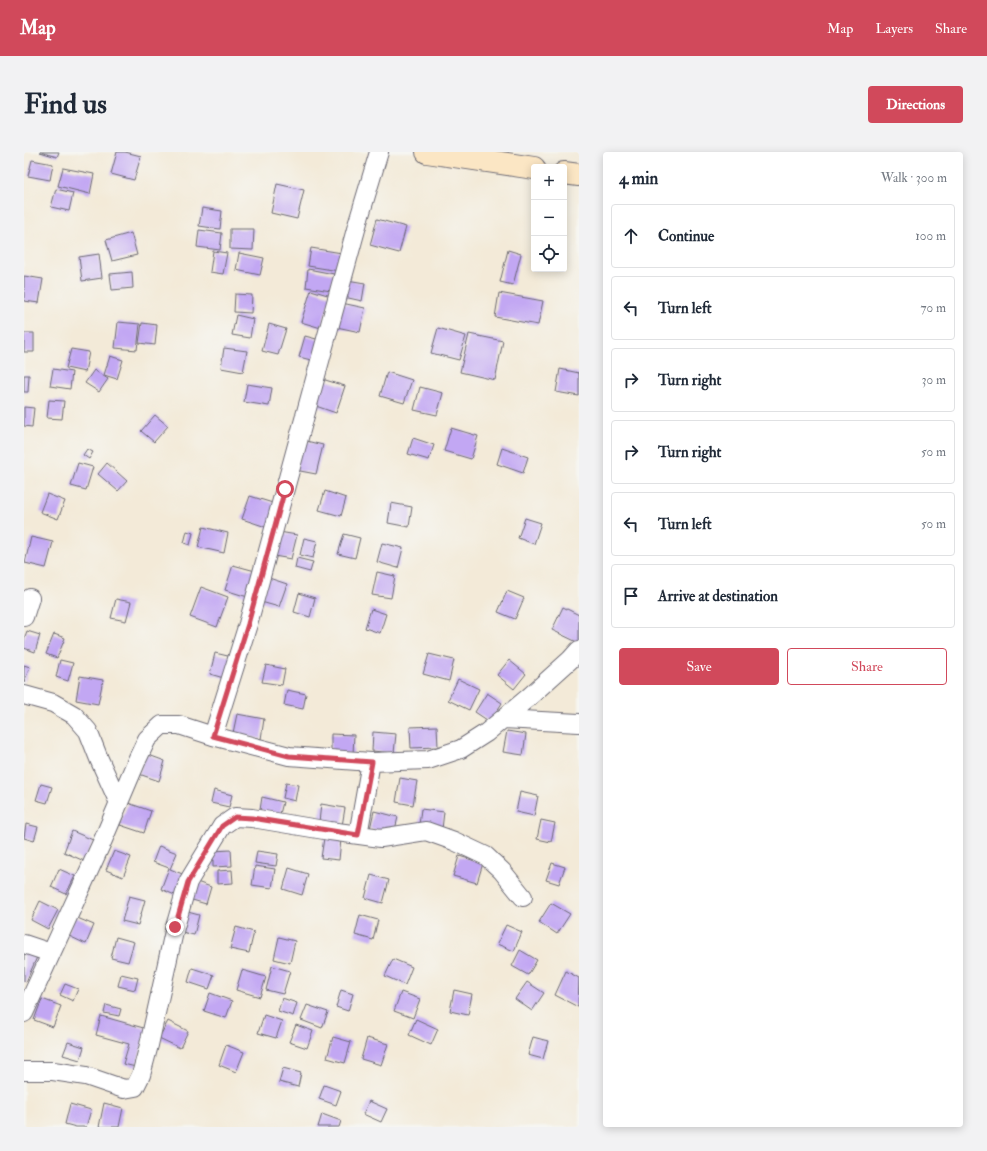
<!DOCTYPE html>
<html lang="en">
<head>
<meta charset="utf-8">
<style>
  :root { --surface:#fff; --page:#f2f2f3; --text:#1f2937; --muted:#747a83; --line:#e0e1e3; --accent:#d1495b }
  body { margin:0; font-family:"IM FELL Double Pica",serif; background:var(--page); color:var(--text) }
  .controls { position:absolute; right:12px; top:12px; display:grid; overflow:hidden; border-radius:4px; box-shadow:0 2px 10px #0003 }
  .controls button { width:36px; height:36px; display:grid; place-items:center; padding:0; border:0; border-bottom:1px solid var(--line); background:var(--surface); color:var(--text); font:20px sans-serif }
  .stop { position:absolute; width:12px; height:12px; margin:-9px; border:3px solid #d1495b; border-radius:50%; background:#fff }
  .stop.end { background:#d1495b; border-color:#fff; box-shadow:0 1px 4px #0008 }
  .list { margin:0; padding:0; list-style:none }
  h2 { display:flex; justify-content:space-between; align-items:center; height:52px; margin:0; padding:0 16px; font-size:17px }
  h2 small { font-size:13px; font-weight:400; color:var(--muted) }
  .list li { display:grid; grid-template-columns:26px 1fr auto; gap:12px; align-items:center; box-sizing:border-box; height:64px; margin:0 8px 8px; padding:0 8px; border:1px solid var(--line); border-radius:4px }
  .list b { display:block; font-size:15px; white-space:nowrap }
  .list em { font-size:13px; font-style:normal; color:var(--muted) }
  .actions { display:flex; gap:8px; padding:12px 16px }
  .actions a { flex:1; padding:9px 0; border:1px solid var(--accent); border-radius:4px; text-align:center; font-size:14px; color:var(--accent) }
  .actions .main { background:var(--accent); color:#fff }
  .icon { flex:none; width:22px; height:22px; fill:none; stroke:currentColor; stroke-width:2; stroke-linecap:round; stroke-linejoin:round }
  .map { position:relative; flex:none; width:555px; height:975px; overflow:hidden; border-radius:4px }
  header { display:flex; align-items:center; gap:24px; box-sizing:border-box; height:56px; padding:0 20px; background:var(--accent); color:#fff }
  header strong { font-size:19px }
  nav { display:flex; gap:22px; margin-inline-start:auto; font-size:14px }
  .intro { display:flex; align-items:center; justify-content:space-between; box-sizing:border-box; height:96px; padding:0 24px }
  h1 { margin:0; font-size:28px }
  .button { padding:10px 18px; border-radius:4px; background:var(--accent); color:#fff; font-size:14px; font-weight:700 }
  main { display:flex; gap:24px; padding:0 24px }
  aside { flex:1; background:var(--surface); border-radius:4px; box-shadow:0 2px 10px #0003 }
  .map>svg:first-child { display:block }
</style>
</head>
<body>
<header>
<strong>Map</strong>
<nav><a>Map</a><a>Layers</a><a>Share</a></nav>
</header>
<div class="intro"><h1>Find us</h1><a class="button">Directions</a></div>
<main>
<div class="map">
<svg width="555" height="975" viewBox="0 0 555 975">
  <rect width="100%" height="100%" fill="#f6f6f2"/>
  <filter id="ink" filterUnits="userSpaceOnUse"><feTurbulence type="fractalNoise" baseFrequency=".025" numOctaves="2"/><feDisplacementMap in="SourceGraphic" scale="8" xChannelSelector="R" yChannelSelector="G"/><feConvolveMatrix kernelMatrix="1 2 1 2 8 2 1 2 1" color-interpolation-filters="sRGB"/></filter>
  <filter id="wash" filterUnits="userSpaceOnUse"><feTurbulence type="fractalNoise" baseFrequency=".012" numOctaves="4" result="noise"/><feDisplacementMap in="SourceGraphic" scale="16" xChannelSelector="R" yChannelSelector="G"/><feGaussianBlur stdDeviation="0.9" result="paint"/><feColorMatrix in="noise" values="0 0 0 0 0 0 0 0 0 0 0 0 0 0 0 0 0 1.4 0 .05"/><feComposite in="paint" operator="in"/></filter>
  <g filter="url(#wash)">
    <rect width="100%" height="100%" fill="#f3ead8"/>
    <g id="blocks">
      <!-- building -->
      <path fill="#c2a7f3" d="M16,0H35L33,5Z
        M93,0H101L117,4L110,28L87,22Z
        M8,8L29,12L26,28L4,24Z
        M39,16L70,22L66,42L34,34Z
        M253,32L280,38L273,67L247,61Z
        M32,37L49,41L45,59L27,55Z
        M178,56L198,59L196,77L175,74Z
        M353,67L382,75L375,101L346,93Z
        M206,77H230L229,98L206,97Z
        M175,78L198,81L196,98L173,95Z
        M107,81L113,103L88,109L82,88Z
        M287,96L318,101L315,119L284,114Z
        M484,98L497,102L489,133L476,130Z
        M189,99L203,101L199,122L186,120Z
        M215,101L240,106L236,123L212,118Z
        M75,102L78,126L58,129L55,105Z
        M284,117L310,122L307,139L282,135Z
        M108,120L109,136L88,138L86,122Z
        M0,124L19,127L15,151L0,149Z
        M323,128L341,131L338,149L320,145Z
        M287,138L307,144L297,176L277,170Z
        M475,141L519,149L514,173L471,165Z
        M211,142L228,143L227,161L210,160Z
        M313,150L341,156L336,180L308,174Z
        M212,163L229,167L226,186L208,183Z
        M94,170L116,172L113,198L91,196Z
        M118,171L133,173L131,193L115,191Z
        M245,172L262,177L254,203L238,199Z
        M414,176L442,184L435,208L407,201Z
        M0,181H10V200H0Z
        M445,182L479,189L471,228L436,220Z
        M281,184L296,188L291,209L275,205Z
        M200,196L223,199L219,220L197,216Z
        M47,197L65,200L61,220L42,216Z
        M86,204L99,208L93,227L80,223Z
        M29,217L48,220L46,237L26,234Z
        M536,217L555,221V244L532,240Z
        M70,218L84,227L75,240L61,231Z
        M363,220L388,228L380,251L356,244Z
        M0,223H5L4,240H0Z
        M298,227L321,234L312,261L289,253Z
        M223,232L248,236L245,254L220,250Z
        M396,235L419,241L413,263L390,258Z
        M25,248L40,249L38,267L23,266Z
        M0,255L10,256L8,275L0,274Z
        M131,263L144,274L130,290L117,279Z
        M427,276L454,284L447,307L420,299Z
        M389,286L410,293L405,308L384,302Z
        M278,288L299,293L292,322L271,318Z
        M478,296L504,305L499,321L473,312Z
        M63,297L69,300L65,307L59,303Z
        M54,311L69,315L62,338L47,334Z
        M83,311L103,329L94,339L74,322Z
        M301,339L322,346L317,364L295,358Z
        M23,342L41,349L34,367L16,360Z
        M226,344L252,352L245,376L218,367Z
        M367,351L388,355L385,375L364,371Z
        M501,366L517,371L510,392L494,386Z
        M179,375L204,381L200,401L174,395Z
        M163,379L169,381L166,393L160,391Z
        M255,380L273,383L267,407L250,404Z
        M320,382L336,386L331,406L314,402Z
        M7,385L29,390L22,416L1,411Z
        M280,386L293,389L289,406L276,403Z
        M358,391L379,396L374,416L353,410Z
        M273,406L289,410L286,420L271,416Z
        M209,413L235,420L227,446L201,438Z
        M353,420L371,424L367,446L348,443Z
        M245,426L263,432L255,455L237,450Z
        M177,435L204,445L193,475L166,465Z
        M483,439L500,446L491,467L474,460Z
        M275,441L291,446L286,465L270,460Z
        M92,447L107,450L102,469L87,466Z
        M539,455L555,463V491L528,478Z
        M347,457L362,462L356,481L341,476Z
        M3,479L16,483L11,500L0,496V487Z
        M30,482L41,486L33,506L22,502Z
        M191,501L208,505L203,527L186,522Z
        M405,502L430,508L425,529L399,522Z
        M36,508L49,511L44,529L32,525Z
        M485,508L502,522L490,537L473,523Z
        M0,513L6,515L0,530Z
        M242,513L261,517L258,533L238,530Z
        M56,524L79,528L74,552L52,548Z
        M434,527L455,537L445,558L424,548Z
        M263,538L282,542L279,557L260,553Z
        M463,541L478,551L466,570L451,560Z
        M213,562L240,567L237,587L209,581Z
        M413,574L414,595L387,596L386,575Z
        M483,579L502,582L499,603L479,600Z
        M349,580L372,582L370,601L348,599Z
        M307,582L330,583L329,602L307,600Z
        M122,602L141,609L135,629L115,622Z
        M376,626L393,629L389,653L372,650Z
        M262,631L274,633L271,649L259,646Z
        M17,632L28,635L23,651L12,648Z
        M190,638L208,643L205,655L187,651Z
        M496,640L514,644L510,664L492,660Z
        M238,645L259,650L256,662L236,658Z
        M104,651L127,659L120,681L96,673Z
        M297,652L321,656L318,674L295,670Z
        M397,657L420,660L418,677L395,673Z
        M350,659L374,665L370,682L346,677Z
        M517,668L531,671L527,690L513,687Z
        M2,672L14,675L10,689L0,686Z
        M48,679L69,688L60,709L40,700Z
        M300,686L317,687L315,708L297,706Z
        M135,694L153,701L146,717L161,723L153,744L137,737L145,716L129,710Z
        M207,698L208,714L189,715V699Z
        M90,699L107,705L99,725L82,718Z
        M233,699L254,702L252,714L231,711Z
        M435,704L459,711L453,731L429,724Z
        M528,711L541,715L535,732L522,728Z
        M231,714L251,717L248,736L228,733Z
        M265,716L284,722L278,743L259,737Z
        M35,717L51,724L42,742L27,735Z
        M208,718L209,731L193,732V719Z
        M347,723L365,728L359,751L341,746Z
        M170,729L187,735L182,752L165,747Z
        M105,744L121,748L114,773L98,769Z
        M16,749L34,758L24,777L7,768Z
        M527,751L546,762L533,782L515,770Z
        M160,759L175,763L170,783L154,779Z
        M336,763L354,768L349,788L331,783Z
        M51,765L70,773L62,792L43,783Z
        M482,773L498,780L490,799L473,792Z
        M212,775L230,780L225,801L206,797Z
        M92,785L110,790L104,810L87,806Z
        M255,785L271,789L266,811L250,807Z
        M496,798L513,808L504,823L488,814Z
        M0,799L13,805L2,830L0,829Z
        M369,807L388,815L381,833L361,824Z
        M248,814L266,819L259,842L242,838Z
        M168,816L190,823L185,837L164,830Z
        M218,818L242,825L236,845L212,838Z
        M542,819L555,826L554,855L531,843Z
        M97,822L114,826L111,838L94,834Z
        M503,830L520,841L508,859L491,847Z
        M41,832L54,837L49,849L36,843Z
        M317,838L329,842L324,859L312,855Z
        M430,838L448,842L444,863L426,859Z
        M377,840L396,847L389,866L370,859Z
        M186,841L208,849L202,866L180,859Z
        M258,846L273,851L269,864L254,859Z
        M18,847L37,854L29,875L10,868Z
        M82,853L97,857L95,864L80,861Z
        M283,853L304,860L298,876L277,868Z
        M240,863L258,869L252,886L234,881Z
        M77,864L123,877L112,915L99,912L105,892L72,883Z
        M392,867L414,877L407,893L385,883Z
        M144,869L164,879L156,896L135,886Z
        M272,873L289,879L283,896L265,890Z
        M309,885L327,890L321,911L303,906Z
        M509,885L524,889L519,907L504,903Z
        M343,886L364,892L357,913L337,907Z
        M44,890L60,895L56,908L39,903Z
        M202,893L220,900L212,920L195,913Z
        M259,916L277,921L274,935L255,930Z
        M300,933L317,939L312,953L295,947Z
        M345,949L363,957L357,970L339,962Z
        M80,951L99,956L95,975H75Z
        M46,952L67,958L62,975H52L41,972Z
        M298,962L317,969L315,975H294Z"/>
    </g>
  </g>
  <g filter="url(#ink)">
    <use href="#blocks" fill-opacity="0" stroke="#6b6872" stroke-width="1"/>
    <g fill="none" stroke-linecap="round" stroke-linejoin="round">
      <defs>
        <path id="street" d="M0,465L6,446
          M0,543L29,551L50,563L64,579L75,607L95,651
          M479,567L555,571
          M189,584L224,472L334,70L355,0
          M334,683L347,610
          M0,792L27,801
          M0,861L79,688L113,608L123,587L138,573H155L189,584L265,604L347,610L404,608L437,597L462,581L505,545L546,508L555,498
          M0,919H29L62,924L100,937L111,935L117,923L125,893L151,775L164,730L198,674L211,665L228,666L306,679L357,686L402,679L430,689L462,704L478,719L499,745"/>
        <path id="secondary" d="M403,0L510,16
          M540,21L555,23"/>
      </defs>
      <!-- street casing -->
      <use href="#street" stroke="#6b6872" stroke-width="20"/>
      <!-- secondary casing -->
      <use href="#secondary" stroke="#6b6872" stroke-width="24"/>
      <!-- street -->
      <use href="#street" stroke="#fff" stroke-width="18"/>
      <!-- secondary -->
      <use href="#secondary" stroke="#fbe6c4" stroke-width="22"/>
    </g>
  </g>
  <g fill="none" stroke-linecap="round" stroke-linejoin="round" filter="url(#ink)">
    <!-- route -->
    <path stroke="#d1495b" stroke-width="5" d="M151,775L164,730L198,674L211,665L228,666L334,683L348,610L265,604L189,584L224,472L261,337"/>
  </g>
</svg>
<div class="controls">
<button>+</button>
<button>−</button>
<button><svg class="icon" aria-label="locate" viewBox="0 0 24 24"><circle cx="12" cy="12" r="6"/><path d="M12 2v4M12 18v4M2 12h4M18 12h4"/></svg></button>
</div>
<div class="stop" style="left:261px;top:337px"></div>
<div class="stop end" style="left:151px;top:775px"></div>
</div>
<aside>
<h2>4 min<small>Walk · 300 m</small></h2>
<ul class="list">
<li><svg class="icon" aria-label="ahead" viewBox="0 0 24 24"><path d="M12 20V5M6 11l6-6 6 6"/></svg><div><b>Continue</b></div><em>100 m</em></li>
<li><svg class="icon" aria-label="left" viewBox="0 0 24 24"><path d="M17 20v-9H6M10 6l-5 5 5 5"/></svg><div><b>Turn left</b></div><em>70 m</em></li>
<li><svg class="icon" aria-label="right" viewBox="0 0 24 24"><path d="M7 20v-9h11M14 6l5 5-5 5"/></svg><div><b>Turn right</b></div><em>30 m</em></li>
<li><svg class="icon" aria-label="right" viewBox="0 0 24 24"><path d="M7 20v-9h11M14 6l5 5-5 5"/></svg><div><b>Turn right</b></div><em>50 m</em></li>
<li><svg class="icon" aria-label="left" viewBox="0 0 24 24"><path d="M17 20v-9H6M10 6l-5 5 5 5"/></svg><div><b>Turn left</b></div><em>50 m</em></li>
<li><svg class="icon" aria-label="arrive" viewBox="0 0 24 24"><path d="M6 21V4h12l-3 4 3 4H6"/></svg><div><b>Arrive at destination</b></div></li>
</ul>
<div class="actions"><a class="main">Save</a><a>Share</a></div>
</aside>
</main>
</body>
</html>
